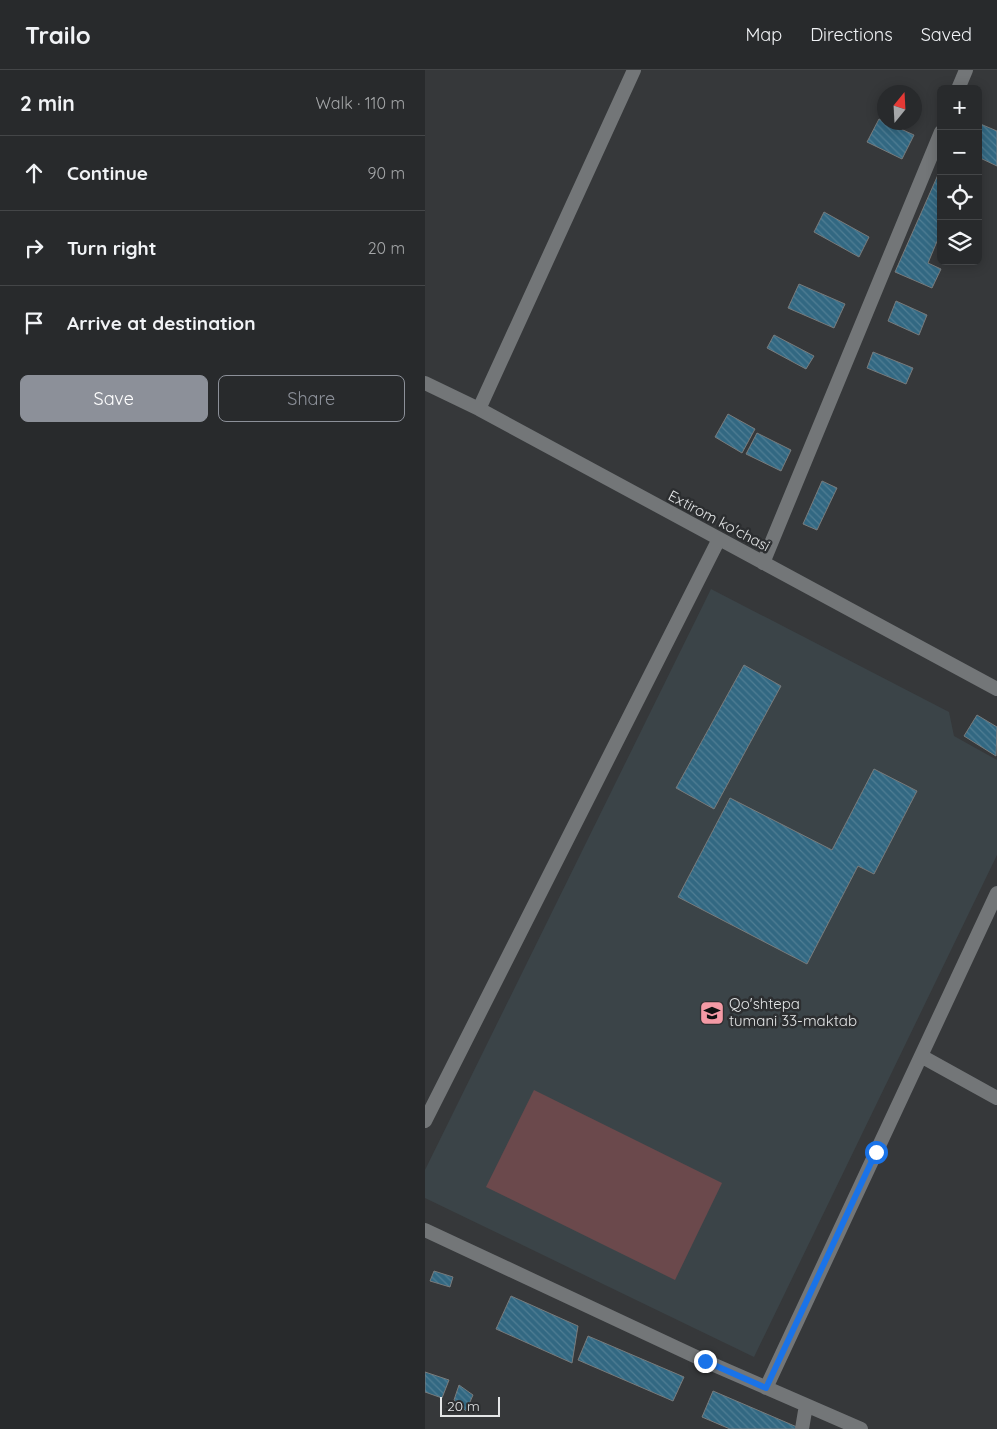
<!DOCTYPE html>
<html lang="en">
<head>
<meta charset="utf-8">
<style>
  :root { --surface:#282a2c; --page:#303234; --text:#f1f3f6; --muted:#a5a7a9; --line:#444648; --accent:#8c9099 }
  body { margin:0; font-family:Quicksand,sans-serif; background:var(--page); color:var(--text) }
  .controls { position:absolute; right:15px; top:15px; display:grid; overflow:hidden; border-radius:8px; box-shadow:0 2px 12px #0003 }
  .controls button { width:45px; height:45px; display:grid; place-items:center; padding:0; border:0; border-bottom:1px solid var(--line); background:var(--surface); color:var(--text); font:25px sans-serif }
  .compass { position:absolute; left:452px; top:15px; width:45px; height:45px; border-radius:50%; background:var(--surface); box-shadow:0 2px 12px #0003; rotate:18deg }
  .scale { position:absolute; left:15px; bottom:12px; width:60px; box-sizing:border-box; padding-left:5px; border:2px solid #e4e6e7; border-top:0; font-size:14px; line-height:18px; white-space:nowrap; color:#e4e6e7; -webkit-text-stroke:4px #2c2e30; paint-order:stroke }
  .stop { position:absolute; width:15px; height:15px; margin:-11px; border:4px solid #1a73e8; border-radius:50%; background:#fff }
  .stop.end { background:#1a73e8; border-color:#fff; box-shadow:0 1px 5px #0008 }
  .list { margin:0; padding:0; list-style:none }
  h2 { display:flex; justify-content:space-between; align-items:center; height:65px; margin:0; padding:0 20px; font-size:21px }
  h2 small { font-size:16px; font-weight:400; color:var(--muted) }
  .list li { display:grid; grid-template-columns:32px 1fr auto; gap:15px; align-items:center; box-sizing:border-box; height:75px; padding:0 20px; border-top:1px solid var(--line) }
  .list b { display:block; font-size:19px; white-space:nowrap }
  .list em { font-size:16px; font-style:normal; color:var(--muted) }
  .actions { display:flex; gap:10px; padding:15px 20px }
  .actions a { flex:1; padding:11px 0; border:1px solid var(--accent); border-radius:8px; text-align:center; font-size:18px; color:var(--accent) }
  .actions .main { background:var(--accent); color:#fff }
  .icon { flex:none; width:28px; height:28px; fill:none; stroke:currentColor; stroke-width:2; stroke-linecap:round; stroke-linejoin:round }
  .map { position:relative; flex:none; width:572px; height:1359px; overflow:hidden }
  header { display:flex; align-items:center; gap:30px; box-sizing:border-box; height:70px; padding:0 25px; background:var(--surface); border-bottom:1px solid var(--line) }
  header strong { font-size:24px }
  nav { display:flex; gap:28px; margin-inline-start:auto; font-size:18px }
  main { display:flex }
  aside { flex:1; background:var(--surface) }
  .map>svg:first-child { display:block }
</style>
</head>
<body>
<header>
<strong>Trailo</strong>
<nav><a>Map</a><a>Directions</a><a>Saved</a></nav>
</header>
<main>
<aside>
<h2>2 min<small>Walk · 110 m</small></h2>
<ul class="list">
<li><svg class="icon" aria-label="ahead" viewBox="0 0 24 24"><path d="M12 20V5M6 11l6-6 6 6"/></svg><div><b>Continue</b></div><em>90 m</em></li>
<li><svg class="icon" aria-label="right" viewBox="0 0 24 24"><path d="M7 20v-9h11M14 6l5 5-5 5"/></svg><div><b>Turn right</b></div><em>20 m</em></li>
<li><svg class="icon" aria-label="arrive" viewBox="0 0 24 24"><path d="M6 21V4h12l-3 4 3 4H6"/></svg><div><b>Arrive at destination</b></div></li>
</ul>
<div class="actions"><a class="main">Save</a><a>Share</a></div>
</aside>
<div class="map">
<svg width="572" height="1359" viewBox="0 0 572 1359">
  <defs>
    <pattern id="building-back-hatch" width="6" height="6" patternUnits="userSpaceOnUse" patternTransform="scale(1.25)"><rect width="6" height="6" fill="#326882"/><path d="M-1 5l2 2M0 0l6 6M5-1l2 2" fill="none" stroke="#507e94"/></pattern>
  </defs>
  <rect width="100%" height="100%" fill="#36383a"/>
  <!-- built -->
  <path fill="#3b4448" d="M286,519L524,642L529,666L572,690V785L329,1287L0,1128V1100Z"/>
  <!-- park -->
  <path fill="#6b494c" d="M109,1020L297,1113L250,1210L61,1117Z"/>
  <!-- building -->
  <path fill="url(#building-back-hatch)" stroke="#787b7c" d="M454,49L489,65L477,89L442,72Z
    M553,53L572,61V96L553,87Z
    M516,98V171L513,169L503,193L516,199L507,218L470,202Z
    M399,142L444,167L434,187L389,162Z
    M374,214L420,234L409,258L363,238Z
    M471,231L502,245L494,265L463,251Z
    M349,265L389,286L381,299L342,278Z
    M448,282L488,298L481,314L442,298Z
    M303,344L330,359L317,383L290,367Z
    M332,363L366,380L356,401L321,384Z
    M397,411L412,418L392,460L378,454Z
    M319,595L356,616L289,739L251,718Z
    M552,645L572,657L571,686L539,666Z
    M449,699L492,721L449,804L433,796L382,894L253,827L305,728L407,780Z
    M9,1201L28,1207L25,1217L5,1211Z
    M86,1226L153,1256L147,1293L71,1259Z
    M163,1266L259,1307L248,1331L153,1290Z
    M0,1302L24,1310L17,1328L0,1322Z
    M34,1315L48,1325L41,1341L29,1330Z
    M288,1321L372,1357L371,1359H305L277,1347Z"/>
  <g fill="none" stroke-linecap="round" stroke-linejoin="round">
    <!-- minor -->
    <path stroke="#737678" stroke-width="14" d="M533,19L541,0
      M0,313L54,339L572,619
      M54,339L209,0
      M338,493L516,62
      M496,986L572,1028
      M0,1051L294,469
      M0,1160L280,1291L436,1359
      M341,1318L572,823
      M377,1359L381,1335"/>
  </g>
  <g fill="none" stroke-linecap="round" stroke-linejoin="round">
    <!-- route -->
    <path stroke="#1a73e8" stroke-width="6" d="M280,1291L341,1318L451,1082"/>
  </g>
  <!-- icons -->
  <defs>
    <symbol id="school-square" viewBox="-11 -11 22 22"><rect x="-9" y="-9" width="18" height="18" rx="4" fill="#f49aa5" stroke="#2c2e30"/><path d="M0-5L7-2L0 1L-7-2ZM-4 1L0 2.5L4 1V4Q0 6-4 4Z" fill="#111"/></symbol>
  </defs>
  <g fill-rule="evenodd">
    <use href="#school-square" x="273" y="929" width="28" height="28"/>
  </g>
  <g text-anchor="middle" stroke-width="5" stroke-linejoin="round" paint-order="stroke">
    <!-- street labels -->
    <g font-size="15" fill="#e4e6e7" stroke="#2c2e30">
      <text transform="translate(294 451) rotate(28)" y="5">Extirom ko'chasi</text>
    </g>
    <!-- poi labels -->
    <g font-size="15" fill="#e4e6e7" stroke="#2c2e30" text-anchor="start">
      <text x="304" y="939">Qo'shtepa<tspan x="304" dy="17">tumani 33-maktab</tspan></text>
    </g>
  </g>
</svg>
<div class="controls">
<button>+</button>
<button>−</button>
<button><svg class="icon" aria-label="locate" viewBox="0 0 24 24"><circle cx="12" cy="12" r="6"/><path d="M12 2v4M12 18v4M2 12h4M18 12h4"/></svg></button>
<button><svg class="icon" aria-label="layers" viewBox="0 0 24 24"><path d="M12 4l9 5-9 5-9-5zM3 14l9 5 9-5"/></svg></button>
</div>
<svg class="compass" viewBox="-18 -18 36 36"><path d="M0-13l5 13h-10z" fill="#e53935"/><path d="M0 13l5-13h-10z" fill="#a5a7a9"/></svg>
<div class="scale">20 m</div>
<div class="stop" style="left:451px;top:1082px"></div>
<div class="stop end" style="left:280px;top:1291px"></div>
</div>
</main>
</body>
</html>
